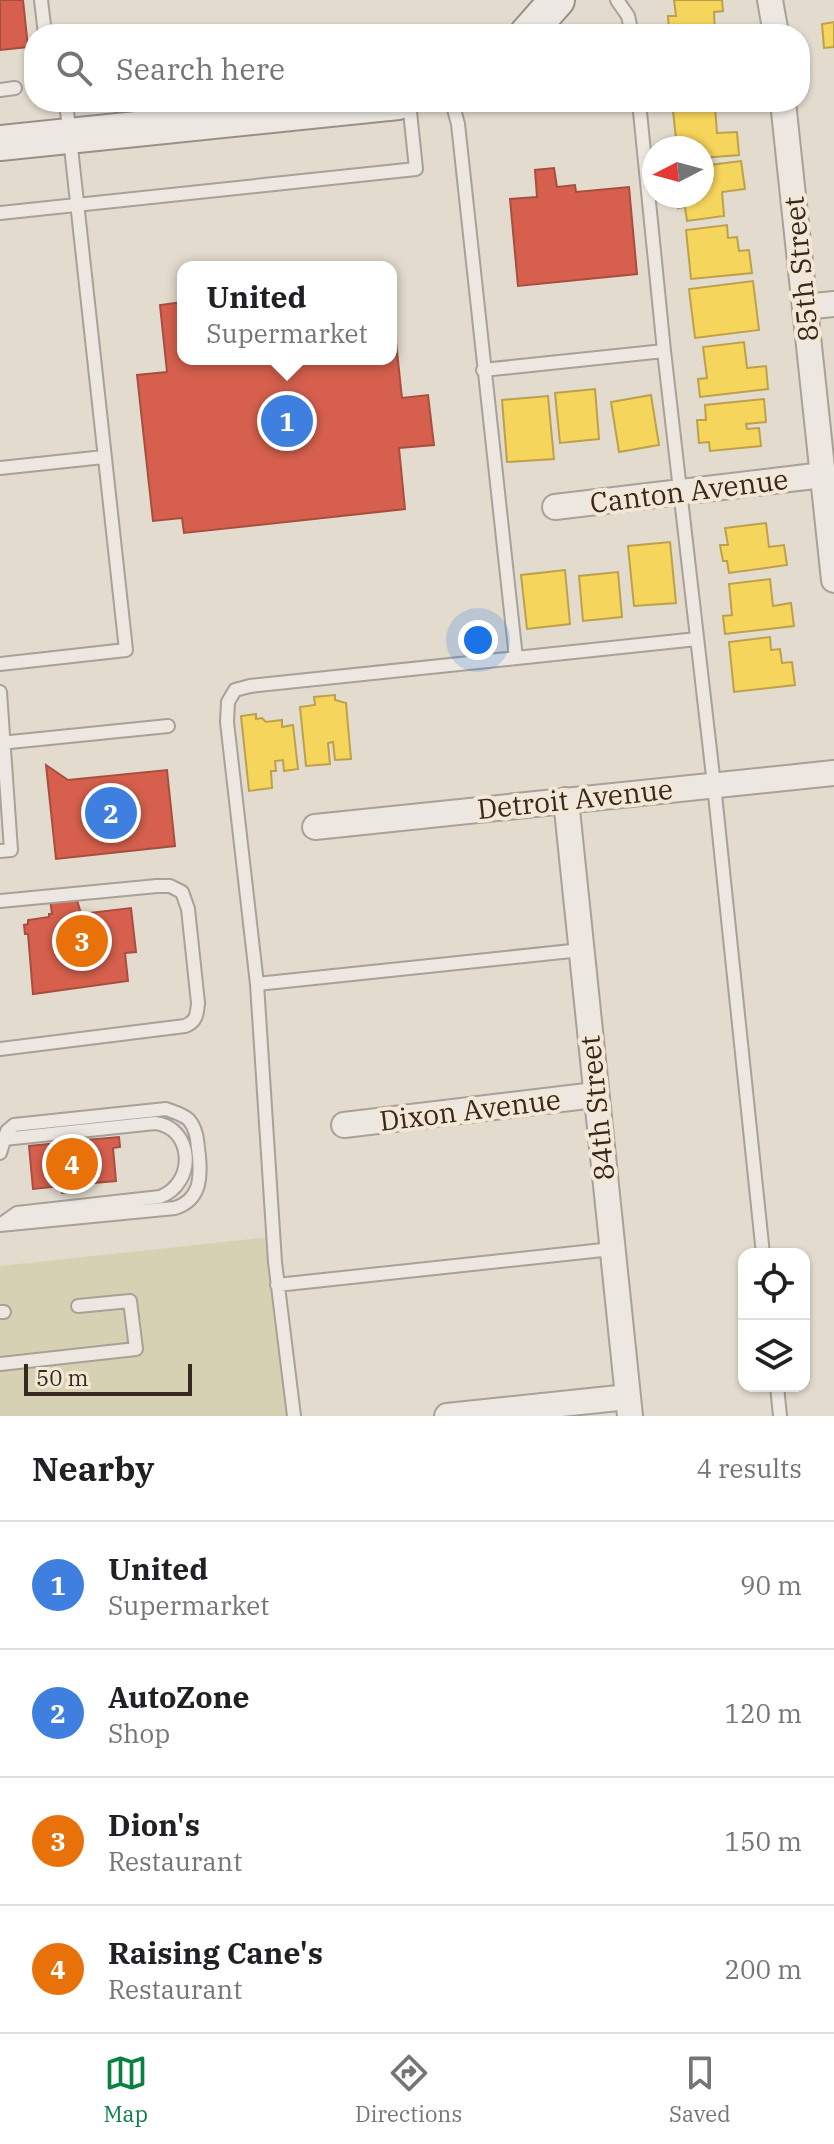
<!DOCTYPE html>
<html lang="en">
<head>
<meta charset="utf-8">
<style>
  :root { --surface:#fff; --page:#f2f2f2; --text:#202124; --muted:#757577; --line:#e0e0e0; --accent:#0b8043 }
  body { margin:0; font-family:"IBM Plex Serif",serif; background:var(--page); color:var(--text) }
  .controls { position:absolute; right:24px; bottom:24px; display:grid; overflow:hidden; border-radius:16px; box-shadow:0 2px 6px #0004 }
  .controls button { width:72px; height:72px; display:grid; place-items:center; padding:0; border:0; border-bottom:2px solid var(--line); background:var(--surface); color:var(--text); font:40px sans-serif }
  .compass { position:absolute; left:642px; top:136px; width:72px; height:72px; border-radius:50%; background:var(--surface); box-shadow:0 2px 6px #0004; rotate:264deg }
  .scale { position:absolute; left:24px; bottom:20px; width:168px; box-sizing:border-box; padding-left:8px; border:4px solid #372820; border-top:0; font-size:22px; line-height:28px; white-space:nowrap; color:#372820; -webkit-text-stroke:6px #f3e7d5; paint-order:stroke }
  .you { position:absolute; left:478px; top:640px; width:28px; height:28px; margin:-20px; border:6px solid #fff; border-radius:50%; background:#1a73e8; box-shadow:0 0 0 12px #1a73e833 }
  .badge { display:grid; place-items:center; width:52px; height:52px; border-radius:50%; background:var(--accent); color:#fff; font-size:26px; font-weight:700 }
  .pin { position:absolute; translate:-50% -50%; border:4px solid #fff; box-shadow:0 2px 8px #0006 }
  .popup { position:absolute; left:177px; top:261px; width:220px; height:104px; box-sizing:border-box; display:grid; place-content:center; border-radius:16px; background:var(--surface); filter:drop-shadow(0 2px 6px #0005); font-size:26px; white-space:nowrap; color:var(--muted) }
  .popup b { font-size:30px; color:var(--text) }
  .popup::after { content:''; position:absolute; left:50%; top:100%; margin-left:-16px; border:16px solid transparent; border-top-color:var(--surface) }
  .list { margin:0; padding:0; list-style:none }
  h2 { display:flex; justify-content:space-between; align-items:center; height:104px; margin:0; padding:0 32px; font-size:34px }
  h2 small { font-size:26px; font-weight:400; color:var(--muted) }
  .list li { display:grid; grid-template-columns:52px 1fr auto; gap:24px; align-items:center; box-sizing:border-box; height:128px; padding:0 32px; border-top:2px solid var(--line) }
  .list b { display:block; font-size:30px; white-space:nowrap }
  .list p { margin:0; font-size:26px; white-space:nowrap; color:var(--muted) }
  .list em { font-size:26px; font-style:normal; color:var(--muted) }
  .icon { flex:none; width:44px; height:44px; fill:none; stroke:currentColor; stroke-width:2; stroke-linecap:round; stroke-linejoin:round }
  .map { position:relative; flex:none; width:834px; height:1416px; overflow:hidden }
  .search { position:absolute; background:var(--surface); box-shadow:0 2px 6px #0004; left:24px; right:24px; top:24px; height:88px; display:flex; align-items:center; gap:20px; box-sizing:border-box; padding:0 28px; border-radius:32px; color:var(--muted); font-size:30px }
  .sheet { height:616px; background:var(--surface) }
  nav { display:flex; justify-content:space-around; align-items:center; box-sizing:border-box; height:112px; border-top:2px solid var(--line); background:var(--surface); font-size:22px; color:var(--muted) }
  nav a { display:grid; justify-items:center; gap:4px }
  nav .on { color:var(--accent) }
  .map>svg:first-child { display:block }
</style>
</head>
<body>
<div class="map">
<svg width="834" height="1416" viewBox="0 0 834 1416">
  <rect width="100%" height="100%" fill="#e3dbce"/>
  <!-- green -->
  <path fill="#d5d1b2" d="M269,1237L288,1416H0V1266Z"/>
  <!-- homes -->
  <path fill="#f6d55c" stroke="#bda14a" stroke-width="2" d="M674,0H722L723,11L714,12L715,34H676L675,30L669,31L668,16H676Z
    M834,22V47L824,48L822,24Z
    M715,107L717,133L737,132L739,155L702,158V148H677L673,111Z
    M741,161L745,189L722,192L724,216L687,221L685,207L678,208L677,196H702V166Z
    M727,225L728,238L737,237L739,251L749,250L752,273L691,279L686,230Z
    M753,281L759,330L695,338L689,289Z
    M744,342L747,368L766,366L768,389L700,397L698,379L707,378L703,347Z
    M595,389L599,439L560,443L555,393Z
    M651,395L659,445L619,452L611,402Z
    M548,396L554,459L507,462L502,400Z
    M764,399L766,422L746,424L747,429L759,428L761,446L710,451L709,442L699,443L697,420H706L705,405Z
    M766,523L769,547L784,545L787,565L729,573L727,561H723L720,545H728L725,528Z
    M670,542L676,603L634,606L628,546Z
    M565,570L570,624L527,629L521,575Z
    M618,572L622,617L583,621L579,576Z
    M770,579L773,606L791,603L794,626L725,634L723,616L732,615L729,584Z
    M770,637L771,650L780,649L782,663L792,662L795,685L734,692L729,642Z
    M335,695V700L346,703L351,759L335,760L333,742L328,743L330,764L306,766L300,707L315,705L314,697Z
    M256,714V719L262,718L266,722L282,720V727L293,725L298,769L284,771L283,760L275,761L276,771H271L272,788L249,791L241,716Z"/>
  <!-- shops -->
  <path fill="#d6604d" stroke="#a64f40" stroke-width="2" d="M0,0H23L28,47L0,50Z
    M554,168L557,187L575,185L576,192L629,187L637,274L518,286L510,199L537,197L535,170Z
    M391,295L402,398L428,395L434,445L399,448L405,509L184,533L182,518L153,521L137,375L167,372L160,305L183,302V359H391Z
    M46,765L68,780L167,770L175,846L56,859Z
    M76,896L81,914L131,908L136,952L125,953L128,981L33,994L28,934H25L24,925L28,924V920L49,917V914H52L50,899Z
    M119,1137L120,1147L113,1148L116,1181L82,1184V1191L62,1193L61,1186L33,1189L29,1146L59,1143V1140L74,1138V1141Z"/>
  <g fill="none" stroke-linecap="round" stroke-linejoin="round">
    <defs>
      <path id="lane" d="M41,0L45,34
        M617,0L628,16L632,34
        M0,90L15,88
        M452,102L458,124L516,658
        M0,213L416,169L409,102
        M664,351L714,785L763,1254
        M483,370L664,351L639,102
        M0,468L104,457
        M0,664L126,650L66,102
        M0,692L11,850L0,851
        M0,743L168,726
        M0,901L157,886H170L182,892L188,909L198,1003C197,1015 196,1022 185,1026L0,1049
        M257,984L581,950
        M0,1153L7,1131L14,1125L166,1109C174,1112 183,1114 189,1120C198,1131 197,1143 199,1156C201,1179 200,1200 175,1208L0,1225
        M0,1225L17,1213L160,1197C197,1183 193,1127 155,1123L4,1139
        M277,1285L612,1249
        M0,1312H4
        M0,1364L136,1349L130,1301L78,1306
        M777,1386L780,1416
        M294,1416L275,1262L257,984L227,722L228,702L235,690L250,686L697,639"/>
      <path id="street" d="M770,0L776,34
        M783,102L834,580
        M805,307L834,304
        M555,507L823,475
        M566,800L630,1416
        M315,827L834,773
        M344,1125L595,1095
        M447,1416L628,1397"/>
      <path id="secondary" d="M527,34L557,0
        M0,143L398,102"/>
    </defs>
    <!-- lane casing -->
    <use href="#lane" stroke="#a9a097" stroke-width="16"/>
    <!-- street casing -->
    <use href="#street" stroke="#a9a097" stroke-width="28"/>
    <!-- secondary casing -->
    <use href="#secondary" stroke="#989087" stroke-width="38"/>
    <!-- lane -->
    <use href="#lane" stroke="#ece7e0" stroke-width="12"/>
    <!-- street -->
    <use href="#street" stroke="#ece7e0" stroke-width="24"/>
    <!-- secondary -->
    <use href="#secondary" stroke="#ece7e0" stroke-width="34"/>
  </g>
  <g text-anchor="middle" stroke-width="8" stroke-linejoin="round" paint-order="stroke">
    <!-- street labels -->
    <g font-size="28" fill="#372820" stroke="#f3e7d5">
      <text transform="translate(801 269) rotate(-96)" y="10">85th Street</text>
      <text transform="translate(689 491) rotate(-7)" y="10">Canton Avenue</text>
      <text transform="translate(575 799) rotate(-6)" y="10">Detroit Avenue</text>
      <text transform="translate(597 1108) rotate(-96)" y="10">84th Street</text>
      <text transform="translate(470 1110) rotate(-7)" y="10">Dixon Avenue</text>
    </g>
  </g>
</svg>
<div class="controls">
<button><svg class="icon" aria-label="locate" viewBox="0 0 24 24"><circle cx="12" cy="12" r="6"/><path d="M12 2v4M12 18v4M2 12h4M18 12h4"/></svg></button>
<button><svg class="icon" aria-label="layers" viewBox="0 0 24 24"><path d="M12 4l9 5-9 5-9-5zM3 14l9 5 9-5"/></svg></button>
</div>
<svg class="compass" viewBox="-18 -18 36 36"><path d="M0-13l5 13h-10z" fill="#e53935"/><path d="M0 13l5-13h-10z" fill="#757577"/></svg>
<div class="scale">50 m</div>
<div class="you"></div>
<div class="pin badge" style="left:287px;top:421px;background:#3f7fe0">1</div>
<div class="popup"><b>United</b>Supermarket</div>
<div class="pin badge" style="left:111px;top:813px;background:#3f7fe0">2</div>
<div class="pin badge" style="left:82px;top:941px;background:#e8710a">3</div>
<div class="pin badge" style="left:72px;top:1164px;background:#e8710a">4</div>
<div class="search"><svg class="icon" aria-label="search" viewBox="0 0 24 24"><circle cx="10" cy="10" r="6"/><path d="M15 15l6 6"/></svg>Search here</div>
</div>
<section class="sheet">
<h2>Nearby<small>4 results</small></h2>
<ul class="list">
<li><span class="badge" style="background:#3f7fe0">1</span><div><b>United</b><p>Supermarket</p></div><em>90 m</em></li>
<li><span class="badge" style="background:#3f7fe0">2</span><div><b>AutoZone</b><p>Shop</p></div><em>120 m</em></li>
<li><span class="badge" style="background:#e8710a">3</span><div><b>Dion's</b><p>Restaurant</p></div><em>150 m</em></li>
<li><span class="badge" style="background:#e8710a">4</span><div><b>Raising Cane's</b><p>Restaurant</p></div><em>200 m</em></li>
</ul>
</section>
<nav>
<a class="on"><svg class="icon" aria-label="map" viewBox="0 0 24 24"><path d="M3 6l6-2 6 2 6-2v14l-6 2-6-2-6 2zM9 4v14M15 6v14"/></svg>Map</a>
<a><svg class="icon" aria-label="directions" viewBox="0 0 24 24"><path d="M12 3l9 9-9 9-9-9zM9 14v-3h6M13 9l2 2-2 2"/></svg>Directions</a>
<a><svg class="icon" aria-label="saved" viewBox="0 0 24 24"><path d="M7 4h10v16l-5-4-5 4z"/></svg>Saved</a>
</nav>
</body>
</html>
